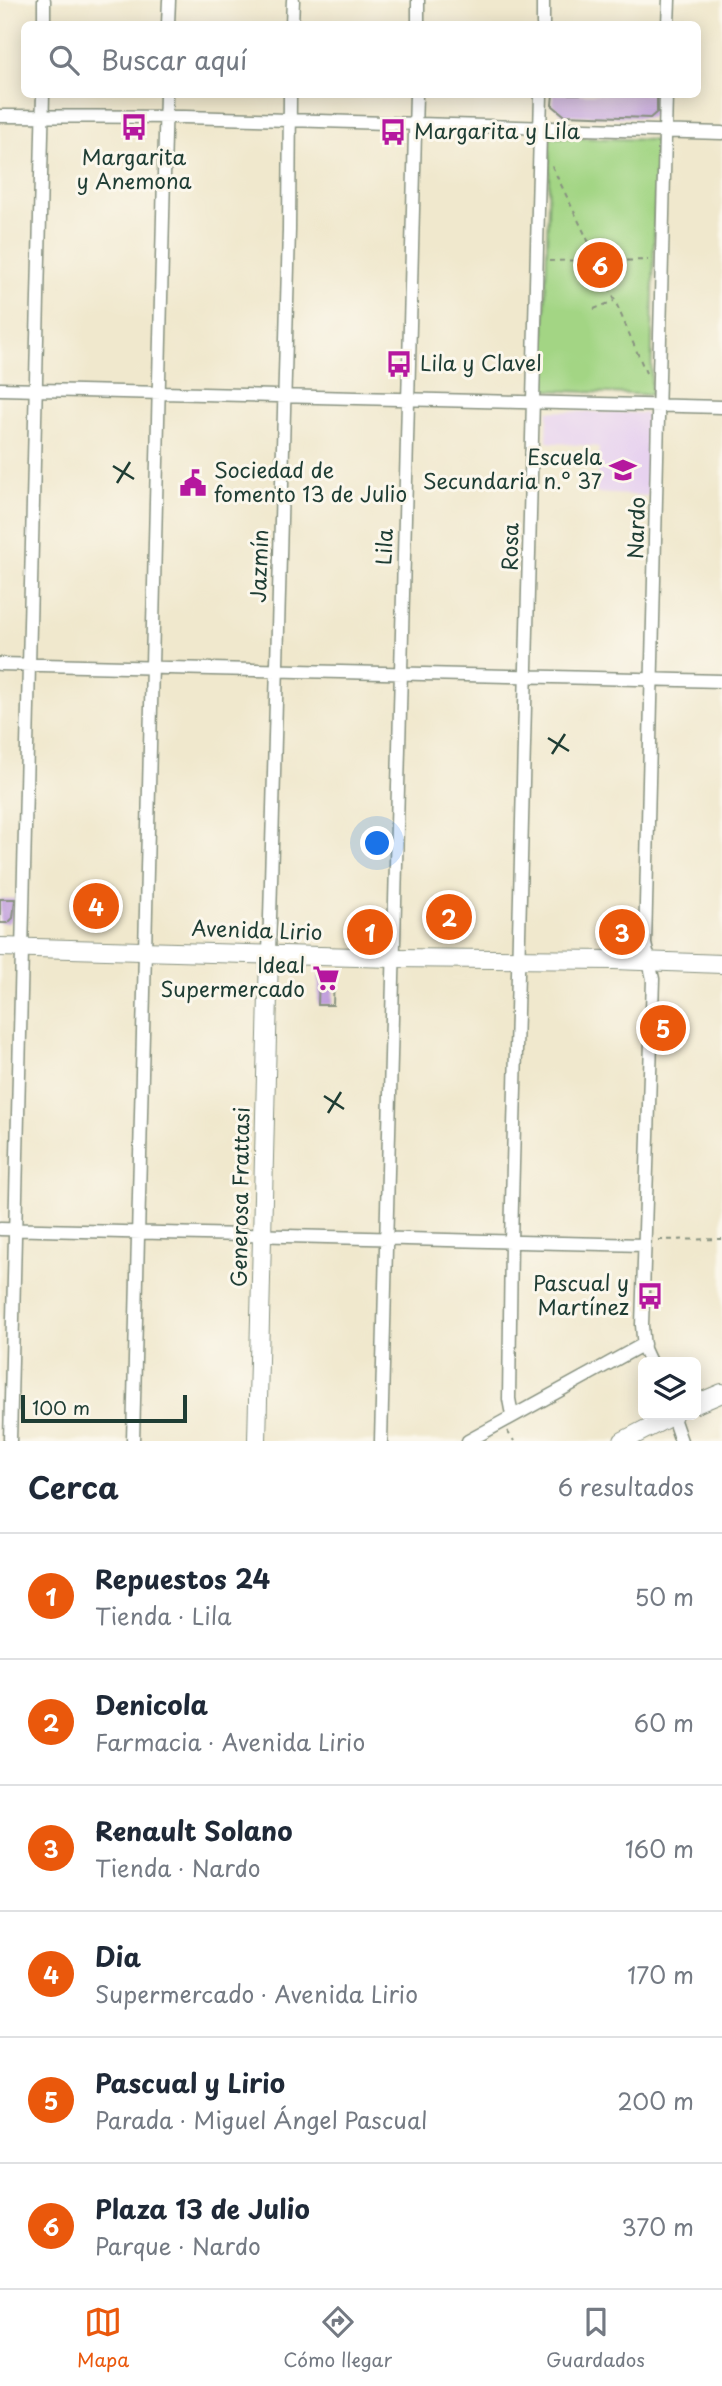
<!DOCTYPE html>
<html lang="es">
<head>
<meta charset="utf-8">
<style>
  :root { --surface:#fff; --page:#f6f6f7; --text:#1f2937; --muted:#747a83; --line:#e0e1e3; --accent:#ea580c }
  body { margin:0; font-family:"Playpen Sans",sans-serif; background:var(--page); color:var(--text) }
  .controls { position:absolute; right:21px; bottom:21px; display:grid; overflow:hidden; border-radius:10px; box-shadow:0 4px 18px #0003 }
  .controls button { width:63px; height:63px; display:grid; place-items:center; padding:0; border:0; border-bottom:2px solid var(--line); background:var(--surface); color:var(--text); font:35px sans-serif }
  .scale { position:absolute; left:21px; bottom:18px; width:166px; box-sizing:border-box; padding-left:7px; border:4px solid #1f3d34; border-top:0; font-size:19px; line-height:24px; white-space:nowrap; color:#1f3d34; -webkit-text-stroke:5px #fbf7ec; paint-order:stroke }
  .you { position:absolute; left:378px; top:844px; width:24px; height:24px; margin:-18px; border:5px solid #fff; border-radius:50%; background:#1a73e8; box-shadow:0 0 0 10px #1a73e833 }
  .badge { display:grid; place-items:center; width:46px; height:46px; border-radius:50%; background:var(--accent); color:#fff; font-size:23px; font-weight:700 }
  .pin { position:absolute; translate:-50% -50%; border:4px solid #fff; box-shadow:0 2px 7px #0006 }
  .list { margin:0; padding:0; list-style:none }
  h2 { display:flex; justify-content:space-between; align-items:center; height:91px; margin:0; padding:0 28px; font-size:30px }
  h2 small { font-size:23px; font-weight:400; color:var(--muted) }
  .list li { display:grid; grid-template-columns:46px 1fr auto; gap:21px; align-items:center; box-sizing:border-box; height:126px; padding:0 28px; border-top:2px solid var(--line) }
  .list b { display:block; font-size:26px; white-space:nowrap }
  .list p { margin:0; font-size:23px; white-space:nowrap; color:var(--muted) }
  .list em { font-size:23px; font-style:normal; color:var(--muted) }
  .icon { flex:none; width:38px; height:38px; fill:none; stroke:currentColor; stroke-width:2; stroke-linecap:round; stroke-linejoin:round }
  .map { position:relative; flex:none; width:722px; height:1441px; overflow:hidden }
  .search { position:absolute; background:var(--surface); box-shadow:0 4px 18px #0003; left:21px; right:21px; top:21px; height:77px; display:flex; align-items:center; gap:18px; box-sizing:border-box; padding:0 24px; border-radius:10px; color:var(--muted); font-size:26px }
  .sheet { height:847px; background:var(--surface) }
  nav { display:flex; justify-content:space-around; align-items:center; box-sizing:border-box; height:98px; border-top:2px solid var(--line); background:var(--surface); font-size:19px; color:var(--muted) }
  nav a { display:grid; justify-items:center; gap:4px }
  nav .on { color:var(--accent) }
  .map>svg:first-child { display:block }
</style>
</head>
<body>
<div class="map">
<svg width="722" height="1441" viewBox="0 0 722 1441">
  <rect width="100%" height="100%" fill="#fbf7ec"/>
  <filter id="ink" filterUnits="userSpaceOnUse"><feTurbulence type="fractalNoise" baseFrequency=".0143" numOctaves="2"/><feDisplacementMap in="SourceGraphic" scale="14" xChannelSelector="R" yChannelSelector="G"/><feConvolveMatrix kernelMatrix="1 2 1 2 8 2 1 2 1" color-interpolation-filters="sRGB"/></filter>
  <filter id="wash" filterUnits="userSpaceOnUse"><feTurbulence type="fractalNoise" baseFrequency=".00686" numOctaves="4" result="noise"/><feDisplacementMap in="SourceGraphic" scale="28" xChannelSelector="R" yChannelSelector="G"/><feGaussianBlur stdDeviation="1.57" result="paint"/><feColorMatrix in="noise" values="0 0 0 0 0 0 0 0 0 0 0 0 0 0 0 0 0 1.4 0 .05"/><feComposite in="paint" operator="in"/></filter>
  <g filter="url(#wash)">
    <rect width="100%" height="100%" fill="#f0e8cd"/>
    <!-- built -->
    <path fill="#e7d2ef" d="M548,411L644,413L651,421L648,496L596,493L599,447L547,442Z"/>
    <!-- green -->
    <path fill="#a3d584" stroke="#61895c" stroke-width="2" d="M550,137L656,140L651,395L543,390Z"/>
    <g id="blocks">
      <!-- building -->
      <path fill="#c09ddc" d="M553,94H657V112L650,118L564,115L552,105Z
        M88,889H105L103,925L86,924Z
        M0,899H15L13,918L8,923H0Z
        M442,903H458L457,930H441Z
        M319,975H334L333,1005H318Z"/>
    </g>
  </g>
  <g filter="url(#ink)">
    <use href="#blocks" fill-opacity="0" stroke="#889280" stroke-width="2"/>
    <g fill="none" stroke-linecap="round" stroke-linejoin="round">
      <defs>
        <path id="minor" d="M44,24V0
          M168,24L169,0
          M292,24L293,0
          M418,24V0
          M543,24V0
          M668,24L669,0
          M0,116L185,117L722,133
          M0,389L722,407
          M0,664L722,681
          M269,954L289,230L290,94
          M0,1229L644,1245
          M650,1362L644,1349L642,1325L653,979L645,944L666,94
          M512,1415L509,1399L511,1241L541,94
          M672,1415L681,1441
          M10,1441L43,94
          M133,1441L166,94
          M381,1441L416,94
          M468,1441L644,1344"/>
        <path id="secondary" d="M0,947L393,958L614,960L722,964
          M696,1404L722,1393
          M257,1441L269,954
          M623,1441L673,1415"/>
      </defs>
      <!-- minor casing -->
      <use href="#minor" stroke="#889280" stroke-width="15"/>
      <!-- secondary casing -->
      <use href="#secondary" stroke="#889280" stroke-width="20"/>
      <!-- path -->
      <path stroke="#889280" stroke-width="2" stroke-dasharray="5 5" stroke-linecap="butt" d="M552,166L594,253
        M590 260a9 9 0 1 1 18 0a9 9 0 1 1-18 0Z
        M549,261L589,260
        M607,261L648,260
        M601,268L646,373
        M594,309L614,301
        M658,1240L722,1239
        M507,1431L514,1441"/>
      <!-- minor -->
      <use href="#minor" stroke="#fff" stroke-width="12"/>
      <!-- secondary -->
      <use href="#secondary" stroke="#fff" stroke-width="18"/>
    </g>
  </g>
  <!-- ticks -->
  <path fill="none" stroke="#1f3d34" stroke-width="2.5" d="M113,466L134,479M117,483L130,462M548,738L569,751M552,754L565,734M324,1096L344,1109M328,1113L341,1092"/>
  <!-- icons -->
  <defs>
    <symbol id="bus-bare" viewBox="-9 -9 18 18"><path d="M-5-6H5V4H4V6H2V4H-2V6H-4V4H-5ZM-3.5-4V0h7V-4ZM-3.5 1.2v1.5H-2V1.2ZM2 1.2v1.5H3.5V1.2Z" fill="#b5179e" stroke="#fbf7ec" stroke-width="2.5" paint-order="stroke"/></symbol>
    <symbol id="school-bare" viewBox="-9 -9 18 18"><path d="M0-5L7-2L0 1L-7-2ZM-4 1L0 2.5L4 1V4Q0 6-4 4Z" fill="#b5179e" stroke="#fbf7ec" stroke-width="2.5" paint-order="stroke"/></symbol>
    <symbol id="civic-bare" viewBox="-9 -9 18 18"><path d="M-.6-6.5H3V-4.5H.6V-3L4-1V1h2V6H-6V1h2V-1L-.6-3ZM-1.2 2.5V6h2.4V2.5Z" fill="#b5179e" stroke="#fbf7ec" stroke-width="2.5" paint-order="stroke"/></symbol>
    <symbol id="supermarket-bare" viewBox="-9 -9 18 18"><path d="M-6-5.5h2.5l.6 2H6L4.5 2H-2.5L-4.4-4H-6ZM-1.5 3.2a1.3 1.3 0 1 0 .1 0ZM3 3.2a1.3 1.3 0 1 0 .1 0Z" fill="#b5179e" stroke="#fbf7ec" stroke-width="2.5" paint-order="stroke"/></symbol>
  </defs>
  <g fill-rule="evenodd">
    <use href="#bus-bare" x="115" y="108" width="38" height="38"/>
    <use href="#bus-bare" x="374" y="113" width="38" height="38"/>
    <use href="#bus-bare" x="380" y="345" width="38" height="38"/>
    <use href="#school-bare" x="604" y="451" width="38" height="38"/>
    <use href="#civic-bare" x="174" y="464" width="38" height="38"/>
    <use href="#supermarket-bare" x="307" y="959" width="38" height="38"/>
    <use href="#bus-bare" x="631" y="1277" width="38" height="38"/>
  </g>
  <g text-anchor="middle" stroke-width="6" stroke-linejoin="round" paint-order="stroke">
    <!-- poi labels -->
    <g font-size="21" fill="#1f3d34" stroke="#fbf7ec" text-anchor="start">
      <text x="414" y="139">Margarita y Lila</text>
      <text x="134" y="165" text-anchor="middle">Margarita<tspan x="134" dy="24">y Anemona</tspan></text>
      <text x="420" y="371">Lila y Clavel</text>
      <text x="602" y="465" text-anchor="end">Escuela<tspan x="602" dy="24">Secundaria n.° 37</tspan></text>
      <text x="214" y="478">Sociedad de<tspan x="214" dy="24">fomento 13 de Julio</tspan></text>
      <text x="305" y="973" text-anchor="end">Ideal<tspan x="305" dy="24">Supermercado</tspan></text>
      <text x="629" y="1291" text-anchor="end">Pascual y<tspan x="629" dy="24">Martínez</tspan></text>
    </g>
    <!-- street labels -->
    <g font-size="21" fill="#1f3d34" stroke="#fbf7ec">
      <text transform="translate(637 528) rotate(-88)" y="7">Nardo</text>
      <text transform="translate(385 547) rotate(-88)" y="7">Lila</text>
      <text transform="translate(511 547) rotate(-89)" y="7">Rosa</text>
      <text transform="translate(260 566) rotate(-88)" y="7">Jazmín</text>
      <text transform="translate(257 931) rotate(2)" y="7">Avenida Lirio</text>
      <text transform="translate(241 1197) rotate(-89)" y="7">Generosa Frattasi</text>
    </g>
  </g>
</svg>
<div class="controls">
<button><svg class="icon" aria-label="layers" viewBox="0 0 24 24"><path d="M12 4l9 5-9 5-9-5zM3 14l9 5 9-5"/></svg></button>
</div>
<div class="scale">100 m</div>
<div class="you"></div>
<div class="pin badge" style="left:370px;top:932px">1</div>
<div class="pin badge" style="left:449px;top:917px">2</div>
<div class="pin badge" style="left:622px;top:932px">3</div>
<div class="pin badge" style="left:96px;top:906px">4</div>
<div class="pin badge" style="left:663px;top:1028px">5</div>
<div class="pin badge" style="left:600px;top:265px">6</div>
<div class="search"><svg class="icon" aria-label="search" viewBox="0 0 24 24"><circle cx="10" cy="10" r="6"/><path d="M15 15l6 6"/></svg>Buscar aquí</div>
</div>
<section class="sheet">
<h2>Cerca<small>6 resultados</small></h2>
<ul class="list">
<li><span class="badge">1</span><div><b>Repuestos 24</b><p>Tienda · Lila</p></div><em>50 m</em></li>
<li><span class="badge">2</span><div><b>Denicola</b><p>Farmacia · Avenida Lirio</p></div><em>60 m</em></li>
<li><span class="badge">3</span><div><b>Renault Solano</b><p>Tienda · Nardo</p></div><em>160 m</em></li>
<li><span class="badge">4</span><div><b>Dia</b><p>Supermercado · Avenida Lirio</p></div><em>170 m</em></li>
<li><span class="badge">5</span><div><b>Pascual y Lirio</b><p>Parada · Miguel Ángel Pascual</p></div><em>200 m</em></li>
<li><span class="badge">6</span><div><b>Plaza 13 de Julio</b><p>Parque · Nardo</p></div><em>370 m</em></li>
</ul>
</section>
<nav>
<a class="on"><svg class="icon" aria-label="map" viewBox="0 0 24 24"><path d="M3 6l6-2 6 2 6-2v14l-6 2-6-2-6 2zM9 4v14M15 6v14"/></svg>Mapa</a>
<a><svg class="icon" aria-label="directions" viewBox="0 0 24 24"><path d="M12 3l9 9-9 9-9-9zM9 14v-3h6M13 9l2 2-2 2"/></svg>Cómo llegar</a>
<a><svg class="icon" aria-label="saved" viewBox="0 0 24 24"><path d="M7 4h10v16l-5-4-5 4z"/></svg>Guardados</a>
</nav>
</body>
</html>
